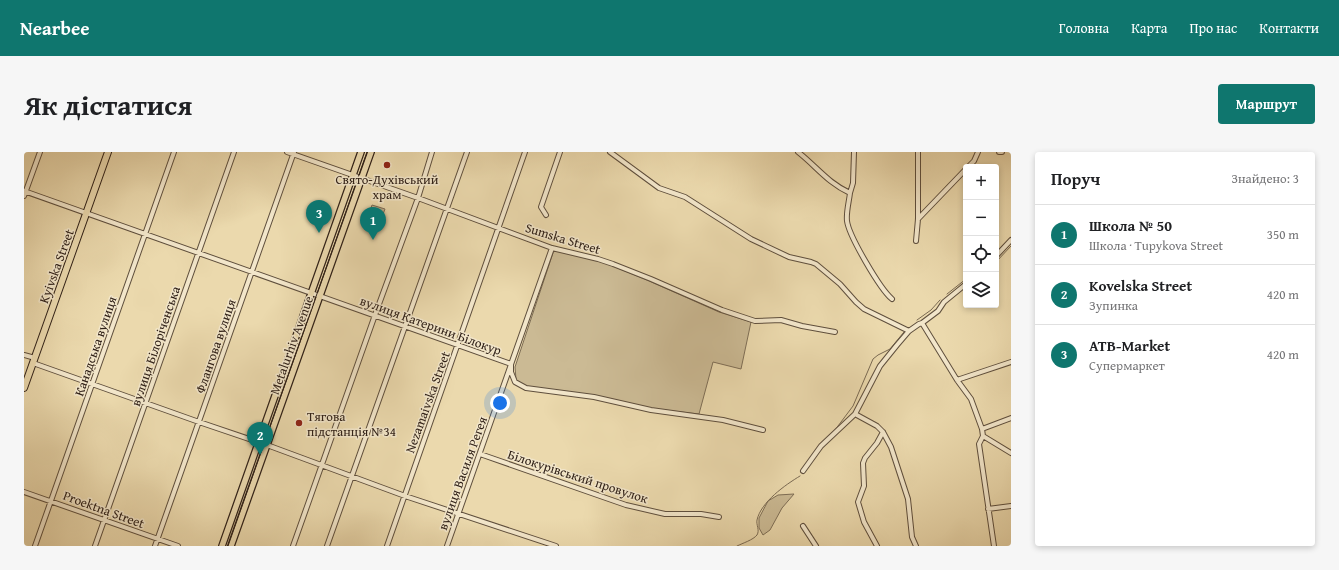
<!DOCTYPE html>
<html lang="uk">
<head>
<meta charset="utf-8">
<style>
  :root { --surface:#fff; --page:#f6f6f6; --text:#202124; --muted:#757577; --line:#e0e0e0; --accent:#0f766e }
  body { margin:0; font-family:"Gentium Book Plus",serif; background:var(--page); color:var(--text) }
  .controls { position:absolute; right:12px; top:12px; display:grid; overflow:hidden; border-radius:4px; box-shadow:0 2px 6px #0003 }
  .controls button { width:36px; height:36px; display:grid; place-items:center; padding:0; border:0; border-bottom:1px solid var(--line); background:var(--surface); color:var(--text); font:20px sans-serif }
  .you { position:absolute; left:476px; top:251px; width:14px; height:14px; margin:-10px; border:3px solid #fff; border-radius:50%; background:#1a73e8; box-shadow:0 0 0 6px #1a73e833 }
  .badge { display:grid; place-items:center; width:26px; height:26px; border-radius:50%; background:var(--accent); color:#fff; font-size:13px; font-weight:700 }
  .pin { position:absolute; translate:-50% -33px; filter:drop-shadow(0 1px 2px #0008) }
  .pin::after { content:''; position:absolute; top:21px; width:14px; height:12px; background:inherit; clip-path:polygon(0 0,100% 0,50% 100%) }
  .list { margin:0; padding:0; list-style:none }
  h2 { display:flex; justify-content:space-between; align-items:center; height:52px; margin:0; padding:0 16px; font-size:17px }
  h2 small { font-size:13px; font-weight:400; color:var(--muted) }
  .list li { display:grid; grid-template-columns:26px 1fr auto; gap:12px; align-items:center; box-sizing:border-box; height:60px; padding:0 16px; border-top:1px solid var(--line) }
  .list b { display:block; font-size:15px; white-space:nowrap }
  .list p { margin:0; font-size:13px; white-space:nowrap; color:var(--muted) }
  .list em { font-size:13px; font-style:normal; color:var(--muted) }
  .icon { flex:none; width:22px; height:22px; fill:none; stroke:currentColor; stroke-width:2; stroke-linecap:round; stroke-linejoin:round }
  .map { position:relative; flex:none; width:987px; height:394px; overflow:hidden; border-radius:4px }
  header { display:flex; align-items:center; gap:24px; box-sizing:border-box; height:56px; padding:0 20px; background:var(--accent); color:#fff }
  header strong { font-size:19px }
  nav { display:flex; gap:22px; margin-inline-start:auto; font-size:14px }
  .intro { display:flex; align-items:center; justify-content:space-between; box-sizing:border-box; height:96px; padding:0 24px }
  h1 { margin:0; font-size:28px }
  .button { padding:10px 18px; border-radius:4px; background:var(--accent); color:#fff; font-size:14px; font-weight:700 }
  main { display:flex; gap:24px; padding:0 24px }
  aside { flex:1; background:var(--surface); border-radius:4px; box-shadow:0 2px 6px #0003 }
  .map>svg:first-child { display:block }
</style>
</head>
<body>
<header>
<strong>Nearbee</strong>
<nav><a>Головна</a><a>Карта</a><a>Про нас</a><a>Контакти</a></nav>
</header>
<div class="intro"><h1>Як дістатися</h1><a class="button">Маршрут</a></div>
<main>
<div class="map">
<svg width="987" height="394" viewBox="0 0 987 394">
  <rect width="100%" height="100%" fill="#ebd9ad"/>
  <filter id="stains"><feTurbulence type="fractalNoise" baseFrequency=".005" numOctaves="4"/><feColorMatrix values="0 0 0 0 .2 0 0 0 0 .09 0 0 0 0 .02 0 0 0 .5 -.17"/></filter>
  <radialGradient id="worn" r=".72"><stop offset=".6" stop-color="#630" stop-opacity="0"/><stop offset="1" stop-color="#630" stop-opacity=".3"/></radialGradient>
  <!-- green -->
  <path fill="#cbba94" stroke="#7e6e56" d="M348,53L361,57L352,80L340,76Z
    M530,98L574,108L623,128L695,160L727,170L717,217L689,210L675,262L622,256L499,234L492,227L491,215Z
    M770,342L758,356L746,378L739,383L735,376V366L744,349L754,343Z"/>
  <g fill="none" stroke-linecap="round" stroke-linejoin="round">
    <!-- stream -->
    <path stroke="#7a6a53" stroke-width="1" d="M972,110L987,94
      M923,142L942,127
      M893,168L907,158L916,148
      M811,278L829,254L849,207L854,203L866,197L880,180
      M713,394C719,391 729,388 733,383C736,378 732,373 733,368C737,350 761,333 776,324"/>
    <defs>
      <path id="minor" d="M263,0L394,46L528,96L574,107L589,112L627,127L698,158L731,169L757,168L778,174L811,180
        M586,0L635,36L661,45L727,87L765,105L787,110L792,112L816,132L832,150L840,157L885,179
        M774,0C793,15 804,31 826,41C825,50 822,60 823,69C825,84 856,137 868,147
        M975,0H978
        M944,15L950,9L954,0
        M0,39L487,212V220L491,230L502,236L570,245L627,258L699,268L739,278
        M826,41L829,31L830,0
        M0,44L16,0
        M522,63L517,55L536,0
        M894,67L942,17
        M892,89L894,67V0
        M972,104L987,88
        M898,171L933,228L947,247L958,277
        M0,203L11,206
        M9,211L175,270L243,293L381,344L532,394
        M933,228L987,210
        M831,262L853,274L859,280L867,295L884,347L888,385L892,394
        M959,284L987,301
        M456,302L602,353L641,362H677L695,365
        M779,319L797,294L831,262L856,214L873,193L885,179L895,172L898,171L914,159L920,150L942,132
        M0,340L154,394
        M964,357L987,354
        M779,374L792,394
        M11,394L150,0
        M71,394L210,0
        M131,394L270,0
        M269,394L351,163L394,46L408,0
        M303,394L443,0
        M363,394L501,0
        M423,394L528,96
        M853,394L840,370L834,350L840,334L839,311L841,306L853,291L859,280
        M970,394L955,292L959,284L958,277L987,266"/>
      <path id="major" d="M198,394L337,0
        M207,394L347,0"/>
      <path id="highway" d="M0,236L84,0"/>
    </defs>
    <!-- minor casing -->
    <use href="#minor" stroke="#5f4f3d" stroke-width="6"/>
    <!-- major casing -->
    <use href="#major" stroke="#302118" stroke-width="8"/>
    <!-- highway casing -->
    <use href="#highway" stroke="#302118" stroke-width="8"/>
    <!-- minor -->
    <use href="#minor" stroke="#f2e6ca" stroke-width="4"/>
    <!-- major -->
    <use href="#major" stroke="#ebd9ad" stroke-width="5.5"/>
    <!-- highway -->
    <use href="#highway" stroke="#ebd9ad" stroke-width="6"/>
    <!-- tram -->
    <path stroke="#302118" stroke-width="1" d="M204,394L343,0"/>
  </g>
  <!-- markers -->
  <g fill="#8f2418" stroke="#f2e6ca" stroke-width="1.5">
    <circle cx="363" cy="13" r="4"/>
    <circle cx="275" cy="271" r="4"/>
  </g>
  <g text-anchor="middle" stroke-width="3" stroke-linejoin="round" paint-order="stroke">
    <!-- poi labels -->
    <g font-size="13" fill="#302118" stroke="#f2e6ca">
      <text x="363" y="32">Свято-Духівський<tspan x="363" dy="15">храм</tspan></text>
      <text x="283" y="269" text-anchor="start">Тягова<tspan x="283" dy="15">пiдстанцiя №34</tspan></text>
    </g>
    <!-- street labels -->
    <g font-size="13" fill="#302118" stroke="#f2e6ca">
      <text transform="translate(539 86) rotate(17)" y="5">Sumska Street</text>
      <text transform="translate(32 114) rotate(-70)" y="5">Kyivska Street</text>
      <text transform="translate(407 173) rotate(20)" y="5">вулиця Катерини Білокур</text>
      <text transform="translate(267 193) rotate(-70)" y="5">Metalurhiv Avenue</text>
      <text transform="translate(71 194) rotate(-71)" y="5">Канадська вулиця</text>
      <text transform="translate(131 194) rotate(-71)" y="5">вулиця Білоріченська</text>
      <text transform="translate(191 194) rotate(-71)" y="5">Флангова вулиця</text>
      <text transform="translate(403 250) rotate(-70)" y="5">Nezamaivska Street</text>
      <text transform="translate(438 321) rotate(-70)" y="5">вулиця Василя Регея</text>
      <text transform="translate(554 324) rotate(18)" y="5">Білокурівський провулок</text>
      <text transform="translate(80 357) rotate(20)" y="5">Proektna Street</text>
    </g>
  </g>
  <rect width="100%" height="100%" filter="url(#stains)"/>
  <rect width="100%" height="100%" fill="url(#worn)"/>
</svg>
<div class="controls">
<button>+</button>
<button>−</button>
<button><svg class="icon" aria-label="locate" viewBox="0 0 24 24"><circle cx="12" cy="12" r="6"/><path d="M12 2v4M12 18v4M2 12h4M18 12h4"/></svg></button>
<button><svg class="icon" aria-label="layers" viewBox="0 0 24 24"><path d="M12 4l9 5-9 5-9-5zM3 14l9 5 9-5"/></svg></button>
</div>
<div class="you"></div>
<div class="pin badge" style="left:349px;top:88px">1</div>
<div class="pin badge" style="left:236px;top:303px">2</div>
<div class="pin badge" style="left:295px;top:81px">3</div>
</div>
<aside>
<h2>Поруч<small>Знайдено: 3</small></h2>
<ul class="list">
<li><span class="badge">1</span><div><b>Школа № 50</b><p>Школа · Tupykova Street</p></div><em>350 m</em></li>
<li><span class="badge">2</span><div><b>Kovelska Street</b><p>Зупинка</p></div><em>420 m</em></li>
<li><span class="badge">3</span><div><b>ATB-Market</b><p>Супермаркет</p></div><em>420 m</em></li>
</ul>
</aside>
</main>
</body>
</html>
